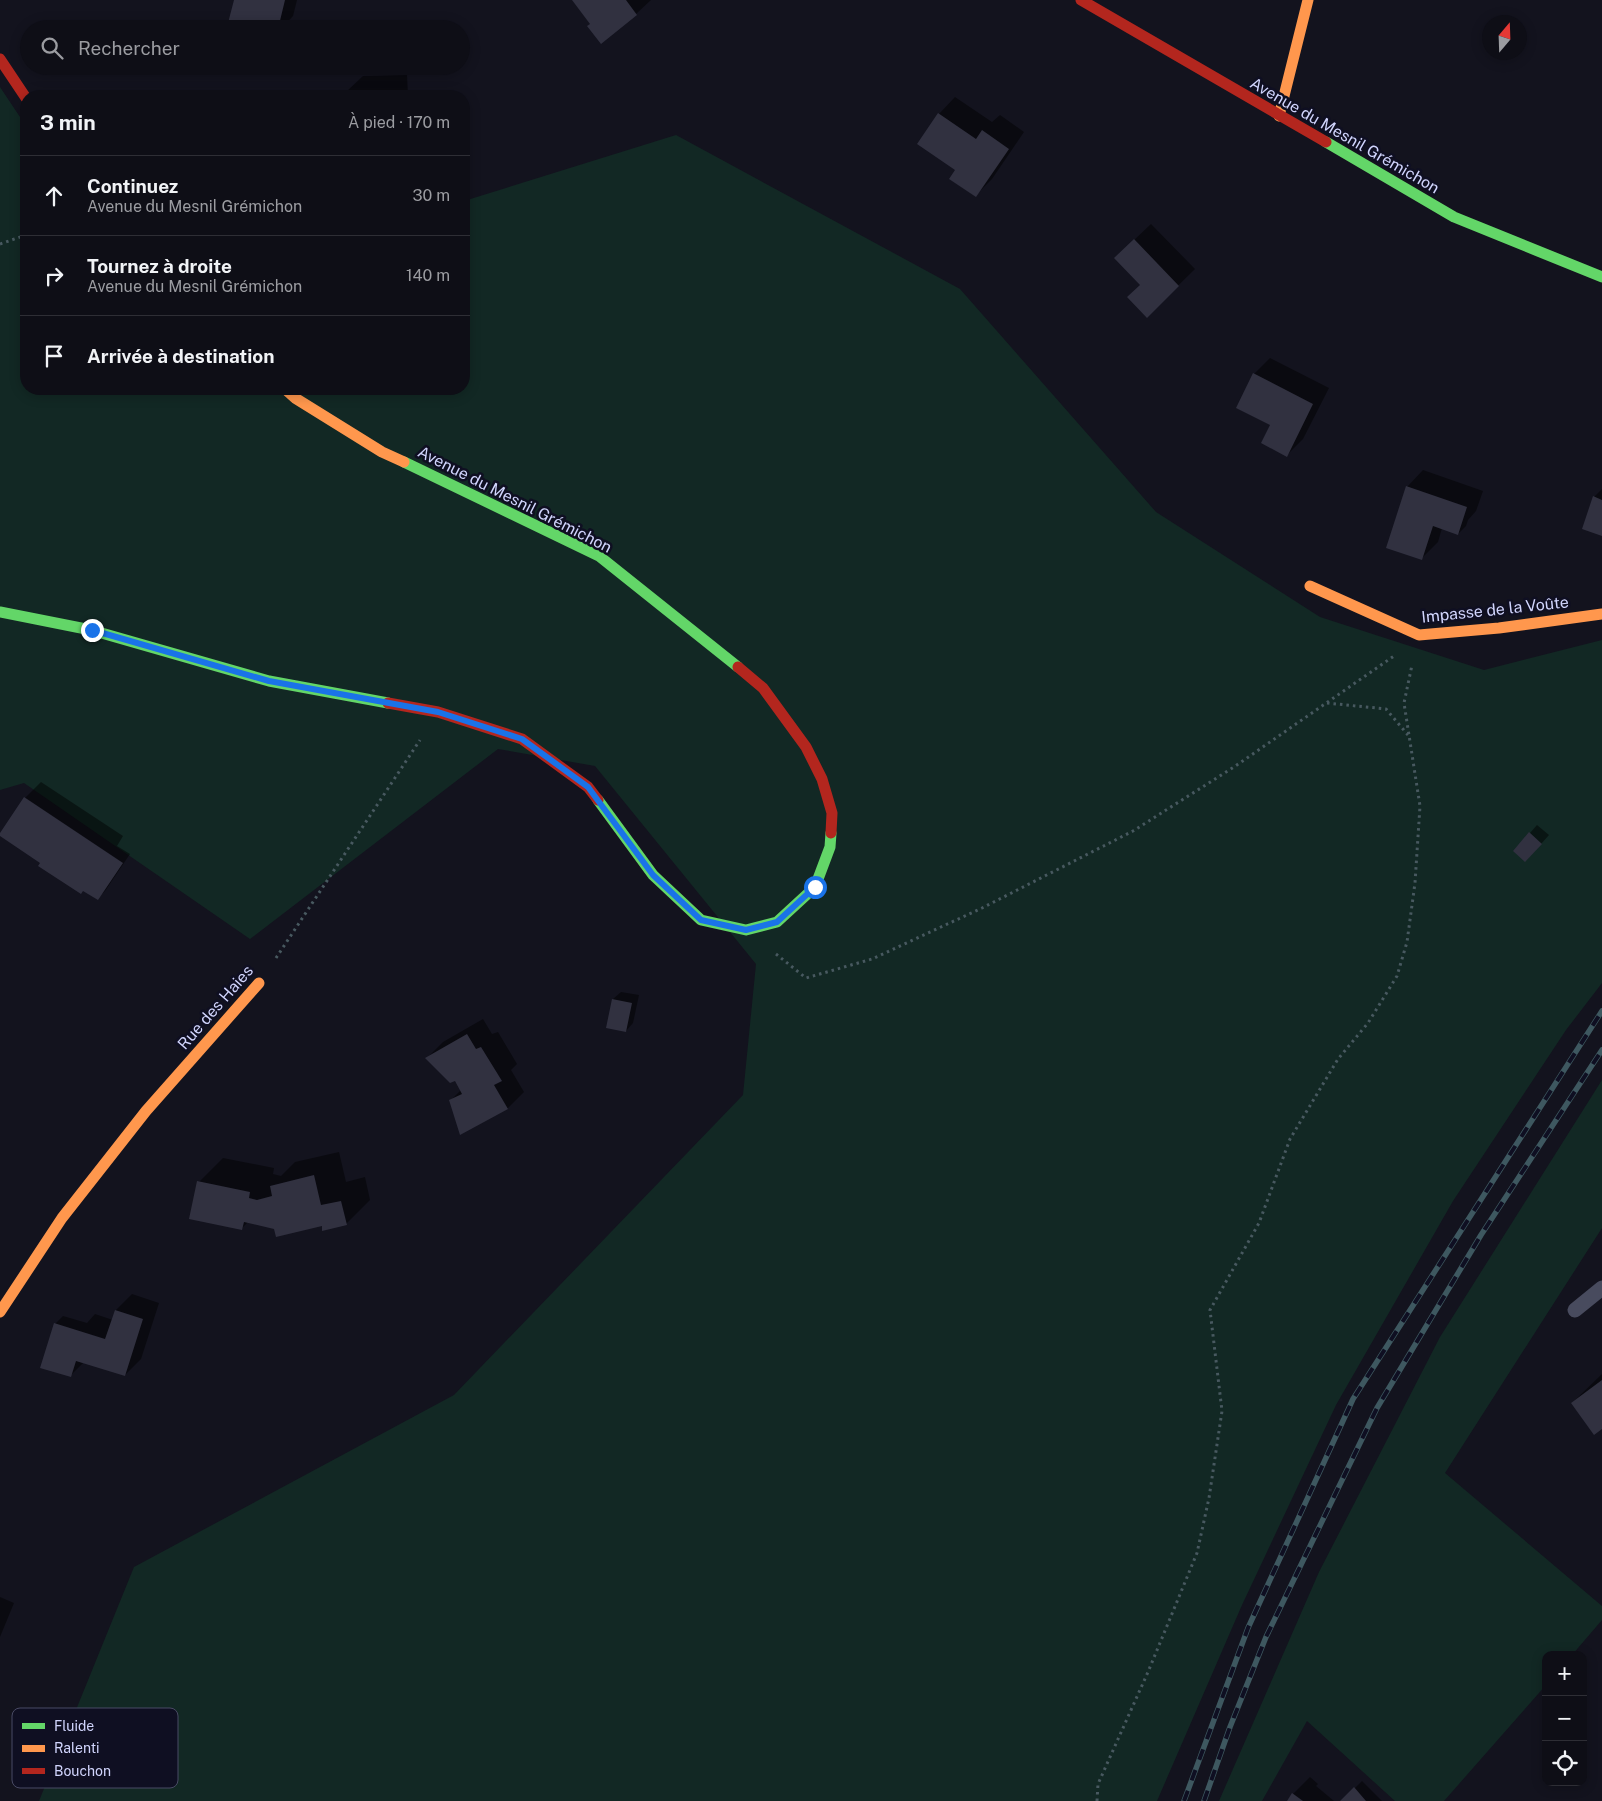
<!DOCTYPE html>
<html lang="fr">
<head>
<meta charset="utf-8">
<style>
  :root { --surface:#0e0e16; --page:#17171f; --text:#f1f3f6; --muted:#9b9ca1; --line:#2e2e35 }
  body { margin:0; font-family:"Public Sans",sans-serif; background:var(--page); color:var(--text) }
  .controls { position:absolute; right:15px; bottom:15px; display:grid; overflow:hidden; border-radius:10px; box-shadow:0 2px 12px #0003 }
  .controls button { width:45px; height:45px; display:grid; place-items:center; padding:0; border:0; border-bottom:1px solid var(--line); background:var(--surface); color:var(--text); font:25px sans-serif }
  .compass { position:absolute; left:1482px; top:15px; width:45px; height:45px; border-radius:50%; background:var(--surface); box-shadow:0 2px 12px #0003; rotate:19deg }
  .stop { position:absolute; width:15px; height:15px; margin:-11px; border:4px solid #1a73e8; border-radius:50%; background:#fff }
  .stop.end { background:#1a73e8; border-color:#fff; box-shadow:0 1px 5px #0008 }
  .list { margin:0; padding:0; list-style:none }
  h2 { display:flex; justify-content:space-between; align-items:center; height:65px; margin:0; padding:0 20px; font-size:21px }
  h2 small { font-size:16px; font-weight:400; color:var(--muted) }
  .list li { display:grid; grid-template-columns:32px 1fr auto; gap:15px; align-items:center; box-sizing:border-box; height:80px; padding:0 20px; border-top:1px solid var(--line) }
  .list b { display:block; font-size:19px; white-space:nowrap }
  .list p { margin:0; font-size:16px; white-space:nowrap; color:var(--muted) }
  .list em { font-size:16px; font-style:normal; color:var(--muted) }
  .icon { flex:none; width:28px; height:28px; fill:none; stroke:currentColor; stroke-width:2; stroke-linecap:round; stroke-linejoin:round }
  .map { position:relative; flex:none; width:1602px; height:1801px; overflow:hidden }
  .search { position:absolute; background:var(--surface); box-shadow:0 2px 12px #0003; left:20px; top:20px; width:450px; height:55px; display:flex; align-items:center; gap:12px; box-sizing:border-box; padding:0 18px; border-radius:28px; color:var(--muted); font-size:19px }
  .panel { position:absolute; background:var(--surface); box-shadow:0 2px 12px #0003; left:20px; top:90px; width:450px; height:305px; border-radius:20px }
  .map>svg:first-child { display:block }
</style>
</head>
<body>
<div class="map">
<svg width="1602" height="1801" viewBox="0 0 1602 1801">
  <rect width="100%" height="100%" fill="#13131e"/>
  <!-- green -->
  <path fill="#122824" d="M0,87L26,126V389H464V201L676,135L960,289L1156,512L1320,617L1484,670L1602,640V983L1566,1030L1453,1201L1336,1405L1242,1605L1157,1801H39L134,1567L454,1395L743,1095L756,964L595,766L498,749L250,939L24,783L0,790Z
    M1602,1080V1228L1445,1473L1602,1606V1620L1572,1655H1546V1685L1444,1801H1395L1307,1721L1262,1801H1219L1319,1572L1440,1337Z"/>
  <!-- shadow -->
  <path fill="#0007" d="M235,0H297L293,16L281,29H260Z
    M574,0H651L636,14L601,42L592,23Z
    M407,75L408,96H347L346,92L363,76Z
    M955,97L992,122L1000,115L1024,132L992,179L976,195L957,170L919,144L939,114Z
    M1151,224L1195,269L1147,316L1132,242Z
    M1270,358L1329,388L1303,439L1287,455L1272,424L1254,374Z
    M1423,470L1483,491L1476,511L1468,520L1466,526L1458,534L1442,528L1438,542L1421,559L1407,487Z
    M1602,489V535L1594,497Z
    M41,782L123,836L117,846L130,854L105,891L97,899L42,863L25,798Z
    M1537,825L1549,835L1533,853L1530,833Z
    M621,992L639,995L633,1023L626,1031L613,999Z
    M483,1019L492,1034L498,1032L517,1064L511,1070L524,1092L508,1108L461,1133L450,1101L461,1090L456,1079L427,1058L443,1042Z
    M339,1152L346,1182L365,1177L370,1200L346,1224L275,1228L248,1222L241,1229L199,1182L223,1158L274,1168L273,1174L281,1176L295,1162Z
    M132,1294L159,1303L141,1359L125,1375L84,1362L70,1376L55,1324L63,1316L87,1323L95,1314L113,1320L116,1310Z
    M1602,1374V1427L1572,1403Z
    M0,1597L14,1603L0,1637Z
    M1310,1777L1318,1784L1316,1786L1334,1801H1289V1798Z
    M1362,1781L1382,1801H1342Z"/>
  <!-- building -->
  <path fill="#313140" d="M234,0H285L278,29H255L228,23Z
    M572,0H626L637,15L601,44L587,26L590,24Z
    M391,90L392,96H345V91Z
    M938,113L976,139L982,130L1009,149L976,197L949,179L955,170L917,144Z
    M1134,239L1179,286L1147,318L1127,297L1140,285L1114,258Z
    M1253,373L1313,404L1287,457L1261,443L1270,425L1236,408Z
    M1406,486L1467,507L1458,535L1433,526L1422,560L1386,548Z
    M1593,496L1602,500V536L1582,529Z
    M24,797L123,863L98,900L83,891L81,894L38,866L40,863L0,836V833Z
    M1529,832L1542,844L1525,862L1513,851Z
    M612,999L632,1003L626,1032L606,1028Z
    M467,1034L476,1049L481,1047L502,1081L494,1085L508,1109L460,1135L449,1100L462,1094L455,1081L450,1083L425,1058Z
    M314,1175L321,1205L341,1201L347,1225L322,1231V1226L276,1237L274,1229L244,1222L242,1230L189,1219L197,1181L250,1192L249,1198L257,1200L272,1196L270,1186Z
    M115,1310L143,1319L125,1376L76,1361L71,1377L40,1368L54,1323L105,1339Z
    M1602,1380V1429L1594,1435L1571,1403Z
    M1354,1787L1366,1801H1340Z
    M1292,1793L1303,1801H1287Z"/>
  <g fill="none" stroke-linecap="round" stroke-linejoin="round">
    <!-- path -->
    <path stroke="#485960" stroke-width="3" stroke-dasharray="2.5 4" stroke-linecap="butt" d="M0,244L26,235
      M1327,703L1386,709L1408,735
      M776,954L806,978L872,959L982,908L1133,831L1234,767L1394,656
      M276,958L420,740
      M1097,1801L1098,1784L1148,1672L1197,1553L1209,1498L1222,1411L1210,1310L1259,1223L1290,1139L1338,1059L1368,1023L1397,976L1407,942L1415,883L1420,806L1404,703L1412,665"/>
    <!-- lane -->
    <path stroke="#484b5e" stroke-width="15" d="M1575,1310L1602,1288"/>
    <!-- fast -->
    <path stroke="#63d668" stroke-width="11" d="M1326,142L1454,217L1602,277
      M404,462L599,556L738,667
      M0,612L91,630L269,681L388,703
      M598,800L653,875L701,920L746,930L777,922L815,887L830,847L831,833"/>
    <!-- slow -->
    <path stroke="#ff974d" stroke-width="11" d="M1279,116L1308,0
      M285,389L295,398L382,452L404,462
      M1310,586L1419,635L1499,628L1602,614
      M0,1312L62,1218L146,1111L259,983"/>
    <!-- jam -->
    <path stroke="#b3261e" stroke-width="11" d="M1081,0L1326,142
      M0,59L26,98
      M738,667L763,688L806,747L822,779L832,813L831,833
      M388,703L438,712L522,739L588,787L598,800"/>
    <defs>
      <path id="rail" d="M1184,1801L1248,1628L1353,1399L1602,1011
        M1204,1801L1230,1727L1266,1637L1377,1408L1481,1235L1602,1050"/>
    </defs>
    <!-- rail casing -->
    <use href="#rail" stroke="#3e5860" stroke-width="5.5"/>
    <!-- rail -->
    <use href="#rail" stroke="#0f0f22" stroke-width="4" stroke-dasharray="11" stroke-linecap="butt"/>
  </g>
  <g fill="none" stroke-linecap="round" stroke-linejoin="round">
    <!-- route -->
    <path stroke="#1a73e8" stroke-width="6" d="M92,630L269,681L438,712L522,739L588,787L653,875L701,920L746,930L777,922L815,887"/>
  </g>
  <g text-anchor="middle" stroke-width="5" stroke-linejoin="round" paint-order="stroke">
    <!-- street labels -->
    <g font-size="16" fill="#d1d5fd" stroke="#0f0f22">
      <text transform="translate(1345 135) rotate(30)" y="6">Avenue du Mesnil Grémichon</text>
      <text transform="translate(515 499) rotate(27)" y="6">Avenue du Mesnil Grémichon</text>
      <text transform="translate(1495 609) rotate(-6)" y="6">Impasse de la Voûte</text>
      <text transform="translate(215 1007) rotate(-49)" y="6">Rue des Haies</text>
    </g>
  </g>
  <!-- legend -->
  <rect x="12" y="1708" width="166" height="80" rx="8" fill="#0f0f22" stroke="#494a64" stroke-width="1"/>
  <rect x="22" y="1723" width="23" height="6" fill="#63d668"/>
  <rect x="22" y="1745" width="23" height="7" fill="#ff974d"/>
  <rect x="22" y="1768" width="23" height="6" fill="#b3261e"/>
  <g font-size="14" fill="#d1d5fd">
    <text x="54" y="1731">Fluide</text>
    <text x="54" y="1753">Ralenti</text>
    <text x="54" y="1776">Bouchon</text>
  </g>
</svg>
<div class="controls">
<button>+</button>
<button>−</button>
<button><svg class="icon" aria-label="locate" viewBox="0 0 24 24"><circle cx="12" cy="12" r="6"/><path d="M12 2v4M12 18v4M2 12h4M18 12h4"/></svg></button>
</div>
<svg class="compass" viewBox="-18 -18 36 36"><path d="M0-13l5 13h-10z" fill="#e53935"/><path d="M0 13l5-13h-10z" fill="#9b9ca1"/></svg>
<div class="stop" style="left:815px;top:887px"></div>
<div class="stop end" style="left:92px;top:630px"></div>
<div class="search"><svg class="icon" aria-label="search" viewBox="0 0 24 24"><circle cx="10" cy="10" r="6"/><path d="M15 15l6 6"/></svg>Rechercher</div>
<section class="panel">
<h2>3 min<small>À pied · 170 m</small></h2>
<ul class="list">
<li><svg class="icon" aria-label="ahead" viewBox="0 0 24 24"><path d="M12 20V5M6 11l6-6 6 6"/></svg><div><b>Continuez</b><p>Avenue du Mesnil Grémichon</p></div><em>30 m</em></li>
<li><svg class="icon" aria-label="right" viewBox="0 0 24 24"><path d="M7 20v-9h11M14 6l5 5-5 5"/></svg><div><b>Tournez à droite</b><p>Avenue du Mesnil Grémichon</p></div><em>140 m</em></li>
<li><svg class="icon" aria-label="arrive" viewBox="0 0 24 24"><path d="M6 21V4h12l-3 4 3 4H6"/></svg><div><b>Arrivée à destination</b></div></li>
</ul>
</section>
</div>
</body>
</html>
